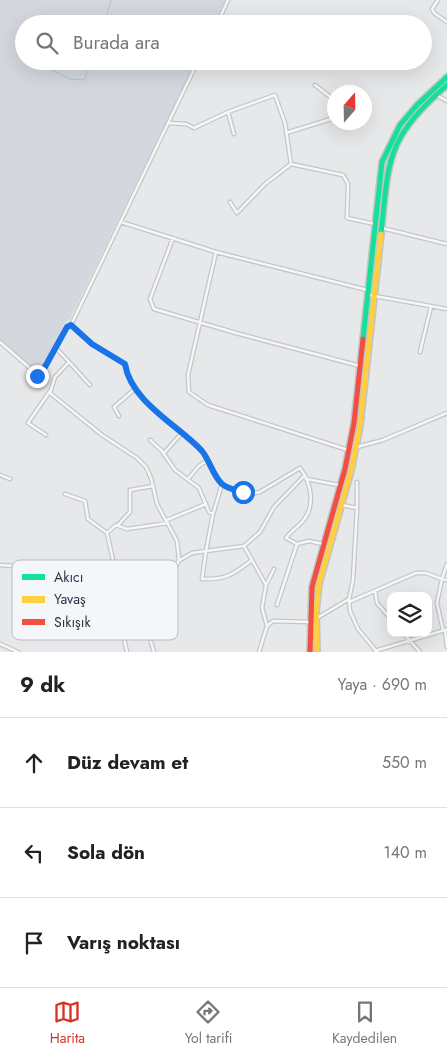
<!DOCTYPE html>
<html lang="tr">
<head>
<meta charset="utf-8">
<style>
  :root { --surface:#fff; --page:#f2f2f2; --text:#222; --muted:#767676; --line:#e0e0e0; --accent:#d93025 }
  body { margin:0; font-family:Jost,sans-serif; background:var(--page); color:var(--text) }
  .controls { position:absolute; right:15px; bottom:15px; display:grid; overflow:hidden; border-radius:10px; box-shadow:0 5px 20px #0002 }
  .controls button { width:45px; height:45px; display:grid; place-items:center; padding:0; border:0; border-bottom:1px solid var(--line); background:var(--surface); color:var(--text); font:25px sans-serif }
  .compass { position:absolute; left:327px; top:85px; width:45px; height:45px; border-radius:50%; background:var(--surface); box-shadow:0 5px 20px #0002; rotate:20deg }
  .stop { position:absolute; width:15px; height:15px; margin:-11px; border:4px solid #1a73e8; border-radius:50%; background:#fff }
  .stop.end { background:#1a73e8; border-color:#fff; box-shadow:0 1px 5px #0008 }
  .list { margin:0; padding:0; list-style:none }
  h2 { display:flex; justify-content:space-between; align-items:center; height:65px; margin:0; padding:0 20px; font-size:21px }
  h2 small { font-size:16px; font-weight:400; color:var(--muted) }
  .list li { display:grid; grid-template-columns:32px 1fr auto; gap:15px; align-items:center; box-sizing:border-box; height:90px; padding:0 20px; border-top:1px solid var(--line) }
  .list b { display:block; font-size:19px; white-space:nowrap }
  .list em { font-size:16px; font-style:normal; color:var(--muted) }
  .icon { flex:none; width:28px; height:28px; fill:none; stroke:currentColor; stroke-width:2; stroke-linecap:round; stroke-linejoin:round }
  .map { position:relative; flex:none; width:447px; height:652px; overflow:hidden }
  .search { position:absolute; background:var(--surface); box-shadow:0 5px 20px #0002; left:15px; right:15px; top:15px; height:55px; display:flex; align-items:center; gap:12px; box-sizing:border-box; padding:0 18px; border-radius:28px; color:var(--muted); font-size:19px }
  .sheet { height:335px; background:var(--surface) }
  nav { display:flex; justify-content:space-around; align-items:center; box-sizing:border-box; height:70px; border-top:1px solid var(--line); background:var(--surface); font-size:14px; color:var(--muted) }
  nav a { display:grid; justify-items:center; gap:2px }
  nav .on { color:var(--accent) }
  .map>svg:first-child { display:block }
</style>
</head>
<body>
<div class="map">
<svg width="447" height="652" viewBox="0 0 447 652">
  <rect width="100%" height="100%" fill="#e6e8ea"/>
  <!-- built -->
  <path fill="#d4d7dd" d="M0,0H226L215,24H24V61H196L70,319L64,324L40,373L37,374L0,340Z"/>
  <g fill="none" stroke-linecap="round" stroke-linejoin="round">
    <!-- stream -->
    <path stroke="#b4c4d5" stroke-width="1" d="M104,24L111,0
      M34,61L70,79L84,80L92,61"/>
    <defs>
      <path id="street" d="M438,0L432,9L434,13L447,22
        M217,24L228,0
        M315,85L334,100
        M436,95L447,101
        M228,112L234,134
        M168,123L186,124L194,128L228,112L275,95L285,123L291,164
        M286,133L331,119L334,115
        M230,202L237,213L265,184L291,164L343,175L348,184L347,218L375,224
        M121,222L216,252L367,290
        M382,228L447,244
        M173,238L150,299L154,309L236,333L360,366
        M216,252L188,375L189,392L208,405L348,450
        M369,295L447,309
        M71,325L198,61
        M0,342L39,376L67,327L71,325L92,344L125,364C132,404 178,423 203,452C211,461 214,477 223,485C232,492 248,495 260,492L300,468C311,483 316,505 303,521C298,527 291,531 286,538L297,544
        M55,347L69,362L55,377L50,393L102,435L137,458L146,467L151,478L157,504L177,541L179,560L173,572L124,576L116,580L119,617L127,652
        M420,352L431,307
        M69,362L90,385
        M119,416L114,407L136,388
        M46,435L28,423L50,391
        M150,440L162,451L175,470L199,488L209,512L213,514
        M357,447L383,440L447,413
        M164,453L181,434
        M0,475L10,479
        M188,479L199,466L208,460
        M306,479L339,485
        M222,484L213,514L206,551L244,546L266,585L262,608L267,626
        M65,494L85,501L88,519L107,533L117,578
        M342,505L357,508L353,580L349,599L350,611L358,629L377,652
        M357,508V482
        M167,520L206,504
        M118,525L130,512V490L153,486
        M107,533L116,525L127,529L168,523
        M244,546L260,532L274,507L305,475
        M180,560L192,553L206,551L202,579C227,580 233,574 252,560
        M0,565L29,567
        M266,585L274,569
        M375,591L377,603L391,619
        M349,602L416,573H426L442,579L447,564
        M277,605L297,544L309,541L323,544
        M317,618L349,599
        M447,629L445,630L447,647
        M443,630L437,603L442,579L447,580
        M403,633L420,652
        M151,642L154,652
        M0,644L18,652
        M375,651L445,630
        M259,652L267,626L273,621L310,622"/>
      <path id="fast" d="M381,234C389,157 386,139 447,85
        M363,339L382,162L400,125L417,105L447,77"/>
      <path id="slow" d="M317,652L316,611L319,584L351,471L360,426L381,234"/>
      <path id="jam" d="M310,652L312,587L345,469L354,423L363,339"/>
    </defs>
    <!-- street casing -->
    <use href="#street" stroke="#c4c6c8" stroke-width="5"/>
    <!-- fast casing -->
    <use href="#fast" stroke="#c2c5c8" stroke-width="8"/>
    <!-- slow casing -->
    <use href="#slow" stroke="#c2c5c8" stroke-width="8"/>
    <!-- jam casing -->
    <use href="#jam" stroke="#c2c5c8" stroke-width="8"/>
    <!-- street -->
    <use href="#street" stroke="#f5f6f7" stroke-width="2.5"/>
    <!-- fast -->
    <use href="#fast" stroke="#16e098" stroke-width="5"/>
    <!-- slow -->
    <use href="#slow" stroke="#ffcf43" stroke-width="5"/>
    <!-- jam -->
    <use href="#jam" stroke="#f24e42" stroke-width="5"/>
  </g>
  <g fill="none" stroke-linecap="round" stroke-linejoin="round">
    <!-- route -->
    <path stroke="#1a73e8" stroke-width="6" d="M37,376H40L67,327L71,325L92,344L125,364C131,402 178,425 202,451C210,461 213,476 222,484C228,489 236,490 243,492"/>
  </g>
  <!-- legend -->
  <rect x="12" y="560" width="166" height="80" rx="8" fill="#f4f6f9" stroke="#b8bcc3" stroke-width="1"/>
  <rect x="22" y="574" width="23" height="6" fill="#16e098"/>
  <rect x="22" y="596" width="23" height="7" fill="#ffcf43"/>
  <rect x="22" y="619" width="23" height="6" fill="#f24e42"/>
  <g font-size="14" fill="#2b3445">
    <text x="54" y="582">Akıcı</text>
    <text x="54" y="604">Yavaş</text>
    <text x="54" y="627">Sıkışık</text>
  </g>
</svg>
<div class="controls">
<button><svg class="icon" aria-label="layers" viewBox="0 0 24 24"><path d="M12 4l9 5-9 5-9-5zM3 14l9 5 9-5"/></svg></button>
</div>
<svg class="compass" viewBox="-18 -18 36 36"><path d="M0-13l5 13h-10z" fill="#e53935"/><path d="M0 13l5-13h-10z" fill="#767676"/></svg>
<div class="stop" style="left:243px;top:492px"></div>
<div class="stop end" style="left:37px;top:376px"></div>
<div class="search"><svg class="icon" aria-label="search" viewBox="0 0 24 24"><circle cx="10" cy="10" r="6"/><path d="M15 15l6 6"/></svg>Burada ara</div>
</div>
<section class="sheet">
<h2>9 dk<small>Yaya · 690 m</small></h2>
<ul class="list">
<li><svg class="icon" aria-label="ahead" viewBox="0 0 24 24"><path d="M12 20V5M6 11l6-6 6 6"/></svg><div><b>Düz devam et</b></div><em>550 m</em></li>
<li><svg class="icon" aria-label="left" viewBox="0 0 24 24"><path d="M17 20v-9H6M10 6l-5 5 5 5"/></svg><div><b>Sola dön</b></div><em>140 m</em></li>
<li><svg class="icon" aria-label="arrive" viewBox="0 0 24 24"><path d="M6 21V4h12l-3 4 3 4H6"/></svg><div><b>Varış noktası</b></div></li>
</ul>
</section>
<nav>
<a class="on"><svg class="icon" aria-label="map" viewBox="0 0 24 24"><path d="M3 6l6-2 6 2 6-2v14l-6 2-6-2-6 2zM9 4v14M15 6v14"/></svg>Harita</a>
<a><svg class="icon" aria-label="directions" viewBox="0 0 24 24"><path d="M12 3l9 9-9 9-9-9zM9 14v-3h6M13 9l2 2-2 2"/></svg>Yol tarifi</a>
<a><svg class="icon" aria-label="saved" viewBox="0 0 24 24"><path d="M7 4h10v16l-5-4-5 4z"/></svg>Kaydedilen</a>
</nav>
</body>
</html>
